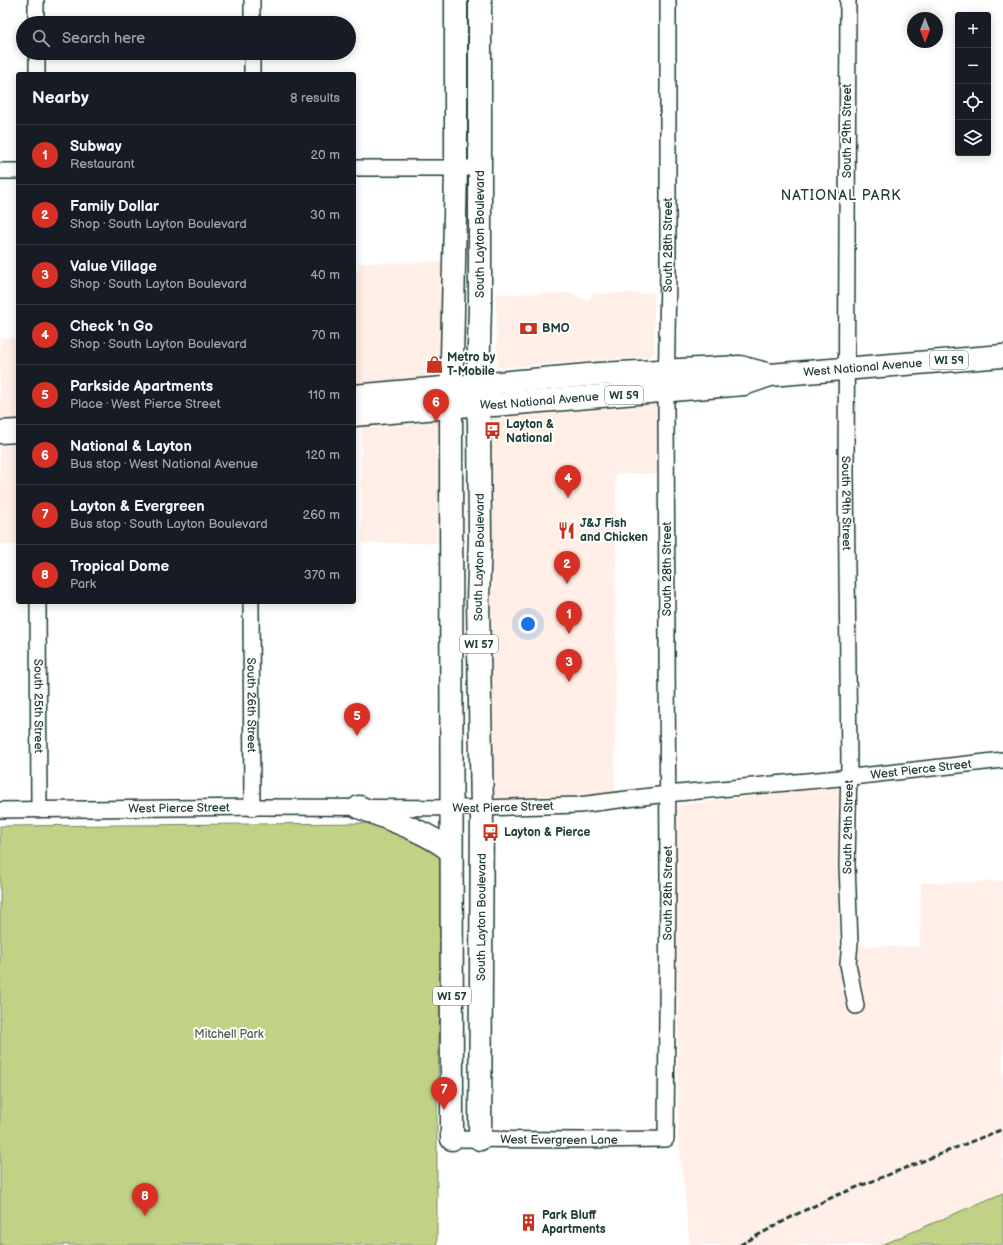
<!DOCTYPE html>
<html lang="en">
<head>
<meta charset="utf-8">
<style>
  :root { --surface:#171b24; --page:#242831; --text:#f1f3f6; --muted:#9ea1a6; --line:#363941; --accent:#d93025 }
  body { margin:0; font-family:"Balsamiq Sans",sans-serif; background:var(--page); color:var(--text) }
  .controls { position:absolute; right:12px; top:12px; display:grid; overflow:hidden; border-radius:4px; box-shadow:0 2px 10px #0003 }
  .controls button { width:36px; height:36px; display:grid; place-items:center; padding:0; border:0; border-bottom:1px solid var(--line); background:var(--surface); color:var(--text); font:20px sans-serif }
  .compass { position:absolute; left:907px; top:12px; width:36px; height:36px; border-radius:50%; background:var(--surface); box-shadow:0 2px 10px #0003; rotate:180deg }
  .you { position:absolute; left:528px; top:624px; width:14px; height:14px; margin:-10px; border:3px solid #fff; border-radius:50%; background:#1a73e8; box-shadow:0 0 0 6px #1a73e833 }
  .badge { display:grid; place-items:center; width:26px; height:26px; border-radius:50%; background:var(--accent); color:#fff; font-size:13px; font-weight:700 }
  .pin { position:absolute; translate:-50% -33px; filter:drop-shadow(0 1px 2px #0008) }
  .pin::after { content:''; position:absolute; top:21px; width:14px; height:12px; background:inherit; clip-path:polygon(0 0,100% 0,50% 100%) }
  .list { margin:0; padding:0; list-style:none }
  h2 { display:flex; justify-content:space-between; align-items:center; height:52px; margin:0; padding:0 16px; font-size:17px }
  h2 small { font-size:13px; font-weight:400; color:var(--muted) }
  .list li { display:grid; grid-template-columns:26px 1fr auto; gap:12px; align-items:center; box-sizing:border-box; height:60px; padding:0 16px; border-top:1px solid var(--line) }
  .list b { display:block; font-size:15px; white-space:nowrap }
  .list p { margin:0; font-size:13px; white-space:nowrap; color:var(--muted) }
  .list em { font-size:13px; font-style:normal; color:var(--muted) }
  .icon { flex:none; width:22px; height:22px; fill:none; stroke:currentColor; stroke-width:2; stroke-linecap:round; stroke-linejoin:round }
  .map { position:relative; flex:none; width:1003px; height:1245px; overflow:hidden }
  .search { position:absolute; background:var(--surface); box-shadow:0 2px 10px #0003; left:16px; top:16px; width:340px; height:44px; display:flex; align-items:center; gap:10px; box-sizing:border-box; padding:0 14px; border-radius:22px; color:var(--muted); font-size:15px }
  .panel { position:absolute; background:var(--surface); box-shadow:0 2px 10px #0003; left:16px; top:72px; width:340px; height:532px; border-radius:4px }
  .map>svg:first-child { display:block }
</style>
</head>
<body>
<div class="map">
<svg width="1003" height="1245" viewBox="0 0 1003 1245">
  <rect width="100%" height="100%" fill="#fff"/>
  <filter id="ink" filterUnits="userSpaceOnUse"><feTurbulence type="fractalNoise" baseFrequency=".025" numOctaves="2"/><feDisplacementMap in="SourceGraphic" scale="8" xChannelSelector="R" yChannelSelector="G"/><feConvolveMatrix kernelMatrix="1 2 1 2 8 2 1 2 1" color-interpolation-filters="sRGB"/></filter>
  <g filter="url(#ink)">
    <!-- built -->
    <path fill="#ffefe7" d="M448,262L446,379L354,386V271H359V263Z
      M571,293L584,300H588L594,293H654V353L650,357L497,368L496,294Z
      M0,338H18V545L0,544Z
      M660,400V474H616L615,792L564,798H492L490,423L497,414Z
      M451,407V543H362V414Z
      M827,787H839L841,790L839,802V945L920,947L921,883L1003,881V1193L882,1245H690L678,1132L677,812L678,805Z"/>
    <!-- green -->
    <path fill="#c1d186" stroke="#70875d" d="M371,823L439,847L444,859L437,1114V1245H0V826Z
      M1003,1193V1245H882Z"/>
    <g fill="none" stroke-linecap="round" stroke-linejoin="round">
      <defs>
        <g id="street">
          <path id="s1" d="M848,0L846,472L849,764L847,864L850,943L848,964L856,1006"/>
          <path d="M36,23V0"/>
          <path d="M252,23V0"/>
          <path d="M37,53V74"/>
          <path d="M252,74V53"/>
          <path d="M354,168H480"/>
          <path d="M0,171H18"/>
          <path id="s2" d="M38,602L39,809"/>
          <path id="s3" d="M251,602L252,808"/>
          <path id="s4" d="M0,810L260,807L482,808L579,805L667,794L861,776L1003,760"/>
          <path id="s5" d="M452,1139L580,1140L666,1139L668,879L666,404L668,271V0"/>
        </g>
        <g id="primary">
          <path d="M354,396L599,374L740,367L770,375"/>
          <path id="s6" d="M354,415L451,407L477,404L494,405L744,384L770,375L1003,356"/>
          <path d="M0,432L18,431"/>
          <path d="M359,807C383,817 434,834 451,852"/>
          <path d="M452,1139L451,407L456,168V0"/>
          <path id="s7" d="M480,1139L482,808L478,601L480,538L479,421L477,404L478,384L480,304V0"/>
        </g>
      </defs>
      <!-- street casing -->
      <use href="#street" stroke="#1f3d34" stroke-width="18"/>
      <!-- primary casing -->
      <use href="#primary" stroke="#1f3d34" stroke-width="25"/>
      <!-- street -->
      <use href="#street" stroke="#fff" stroke-width="15"/>
      <!-- primary -->
      <use href="#primary" stroke="#fff" stroke-width="22"/>
      <!-- rail -->
      <path stroke="#1f3d34" stroke-width="3" stroke-dasharray="6 3" stroke-linecap="butt" d="M740,1245L797,1214L835,1196L1003,1129"/>
    </g>
  </g>
  <!-- icons -->
  <defs>
    <symbol id="bank-bare" viewBox="-9 -9 18 18"><path d="M-6-4H6V4H-6ZM0-2.3a2.3 2.3 0 1 0 0 4.6a2.3 2.3 0 1 0 0-4.6Z" fill="#c8321e" stroke="#fff" stroke-width="2.5" paint-order="stroke"/></symbol>
    <symbol id="shop-bare" viewBox="-9 -9 18 18"><path d="M-5-2.5h2.3a2.7 3.5 0 0 1 5.4 0H5L5.5 6h-11ZM-1.5-2.5h3a1.5 2.3 0 0 0-3 0Z" fill="#c8321e" stroke="#fff" stroke-width="2.5" paint-order="stroke"/></symbol>
    <symbol id="bus-bare" viewBox="-9 -9 18 18"><path d="M-5-6H5V4H4V6H2V4H-2V6H-4V4H-5ZM-3.5-4V0h7V-4ZM-3.5 1.2v1.5H-2V1.2ZM2 1.2v1.5H3.5V1.2Z" fill="#c8321e" stroke="#fff" stroke-width="2.5" paint-order="stroke"/></symbol>
    <symbol id="restaurant-bare" viewBox="-9 -9 18 18"><path d="M-5-6h1v4h1v-4h1v4h1v-4h1v5L-1.5 .5V6h-2V.5L-5-1ZM5-6V6H3V1.5H1.5Q1.5-4 5-6Z" fill="#c8321e" stroke="#fff" stroke-width="2.5" paint-order="stroke"/></symbol>
    <symbol id="building-bare" viewBox="-9 -9 18 18"><path d="M-4-6H4V6H1V3H-1V6H-4ZM-2.5-4.3h1.7v1.8h-1.7ZM.8-4.3h1.7v1.8H.8ZM-2.5-1h1.7V.8h-1.7ZM.8-1h1.7V.8H.8Z" fill="#c8321e" stroke="#fff" stroke-width="2.5" paint-order="stroke"/></symbol>
  </defs>
  <g fill-rule="evenodd">
    <use href="#bank-bare" x="516" y="316" width="25" height="25"/>
    <use href="#shop-bare" x="422" y="352" width="25" height="25"/>
    <use href="#bus-bare" x="480" y="418" width="25" height="25"/>
    <use href="#restaurant-bare" x="554" y="518" width="25" height="25"/>
    <use href="#bus-bare" x="478" y="820" width="25" height="25"/>
    <use href="#building-bare" x="516" y="1210" width="25" height="25"/>
  </g>
  <g text-anchor="middle" stroke-width="4" stroke-linejoin="round" paint-order="stroke">
    <!-- shield labels -->
    <g fill="#fff" stroke="#627771" stroke-width="1">
      <rect x="930" y="351" width="38" height="18" rx="3"/>
      <rect x="605" y="386" width="38" height="18" rx="3"/>
      <rect x="460" y="635" width="38" height="18" rx="3"/>
      <rect x="433" y="987" width="38" height="18" rx="3"/>
    </g>
    <g font-size="11" font-weight="bold" fill="#1f3d34">
      <text x="949" y="364">WI 59</text>
      <text x="624" y="399">WI 59</text>
      <text x="479" y="648">WI 57</text>
      <text x="452" y="1000">WI 57</text>
    </g>
    <!-- street labels -->
    <g font-size="12" fill="#1f3d34" stroke="#fff">
      <text transform="translate(847 131) rotate(-90)" y="4">South 29th Street</text>
      <text transform="translate(480 234) rotate(-90)" y="4">South Layton Boulevard</text>
      <text dy="4" stroke="none"><textPath href="#s5" startOffset="1108">South 28th Street</textPath></text>
      <text dy="4" stroke="none"><textPath href="#s6" startOffset="512">West National Avenue</textPath></text>
      <text dy="4" stroke="none"><textPath href="#s6" startOffset="186">West National Avenue</textPath></text>
      <text dy="4" stroke="none"><textPath href="#s1" startOffset="503">South 29th Street</textPath></text>
      <text dy="4" stroke="none"><textPath href="#s7" startOffset="582">South Layton Boulevard</textPath></text>
      <text transform="translate(667 569) rotate(-90)" y="4">South 28th Street</text>
      <text dy="4" stroke="none"><textPath href="#s3" startOffset="103">South 26th Street</textPath></text>
      <text dy="4" stroke="none"><textPath href="#s2" startOffset="104">South 25th Street</textPath></text>
      <text dy="4" stroke="none"><textPath href="#s4" startOffset="923">West Pierce Street</textPath></text>
      <text dy="4" stroke="none"><textPath href="#s4" startOffset="503">West Pierce Street</textPath></text>
      <text dy="4" stroke="none"><textPath href="#s4" startOffset="179">West Pierce Street</textPath></text>
      <text transform="translate(848 827) rotate(-89)" y="4">South 29th Street</text>
      <text dy="4" stroke="none"><textPath href="#s5" startOffset="460">South 28th Street</textPath></text>
      <text dy="4" stroke="none"><textPath href="#s7" startOffset="222">South Layton Boulevard</textPath></text>
      <text dy="4" stroke="none"><textPath href="#s5" startOffset="107">West Evergreen Lane</textPath></text>
    </g>
    <!-- poi labels -->
    <g font-size="12" font-weight="bold" fill="#1f3d34" stroke="#fff" text-anchor="start">
      <text x="542" y="332">BMO</text>
      <text x="447" y="361">Metro by<tspan x="447" dy="14">T-Mobile</tspan></text>
      <text x="506" y="428">Layton &amp;<tspan x="506" dy="14">National</tspan></text>
      <text x="580" y="527">J&amp;J Fish<tspan x="580" dy="14">and Chicken</tspan></text>
      <text x="504" y="836">Layton &amp; Pierce</text>
      <text x="542" y="1219">Park Bluff<tspan x="542" dy="14">Apartments</tspan></text>
    </g>
    <!-- park labels -->
    <g font-size="12" fill="#486248" stroke="#fff">
      <text x="229" y="1038">Mitchell Park</text>
    </g>
    <!-- quarter labels -->
    <g font-size="14" letter-spacing="1" fill="#1f3d34" stroke="#fff">
      <text x="841" y="200">NATIONAL PARK</text>
    </g>
  </g>
</svg>
<div class="controls">
<button>+</button>
<button>−</button>
<button><svg class="icon" aria-label="locate" viewBox="0 0 24 24"><circle cx="12" cy="12" r="6"/><path d="M12 2v4M12 18v4M2 12h4M18 12h4"/></svg></button>
<button><svg class="icon" aria-label="layers" viewBox="0 0 24 24"><path d="M12 4l9 5-9 5-9-5zM3 14l9 5 9-5"/></svg></button>
</div>
<svg class="compass" viewBox="-18 -18 36 36"><path d="M0-13l5 13h-10z" fill="#e53935"/><path d="M0 13l5-13h-10z" fill="#9ea1a6"/></svg>
<div class="you"></div>
<div class="pin badge" style="left:569px;top:634px">1</div>
<div class="pin badge" style="left:567px;top:584px">2</div>
<div class="pin badge" style="left:569px;top:682px">3</div>
<div class="pin badge" style="left:568px;top:498px">4</div>
<div class="pin badge" style="left:357px;top:736px">5</div>
<div class="pin badge" style="left:436px;top:422px">6</div>
<div class="pin badge" style="left:444px;top:1110px">7</div>
<div class="pin badge" style="left:145px;top:1216px">8</div>
<div class="search"><svg class="icon" aria-label="search" viewBox="0 0 24 24"><circle cx="10" cy="10" r="6"/><path d="M15 15l6 6"/></svg>Search here</div>
<section class="panel">
<h2>Nearby<small>8 results</small></h2>
<ul class="list">
<li><span class="badge">1</span><div><b>Subway</b><p>Restaurant</p></div><em>20 m</em></li>
<li><span class="badge">2</span><div><b>Family Dollar</b><p>Shop · South Layton Boulevard</p></div><em>30 m</em></li>
<li><span class="badge">3</span><div><b>Value Village</b><p>Shop · South Layton Boulevard</p></div><em>40 m</em></li>
<li><span class="badge">4</span><div><b>Check 'n Go</b><p>Shop · South Layton Boulevard</p></div><em>70 m</em></li>
<li><span class="badge">5</span><div><b>Parkside Apartments</b><p>Place · West Pierce Street</p></div><em>110 m</em></li>
<li><span class="badge">6</span><div><b>National &amp; Layton</b><p>Bus stop · West National Avenue</p></div><em>120 m</em></li>
<li><span class="badge">7</span><div><b>Layton &amp; Evergreen</b><p>Bus stop · South Layton Boulevard</p></div><em>260 m</em></li>
<li><span class="badge">8</span><div><b>Tropical Dome</b><p>Park</p></div><em>370 m</em></li>
</ul>
</section>
</div>
</body>
</html>
